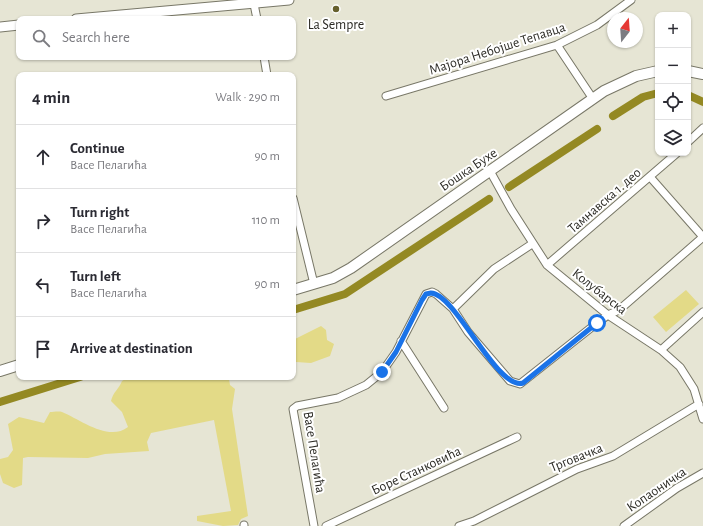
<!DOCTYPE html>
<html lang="en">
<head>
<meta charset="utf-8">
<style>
  :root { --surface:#fff; --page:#f7f7f7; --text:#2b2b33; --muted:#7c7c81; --line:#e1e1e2 }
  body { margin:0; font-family:"Alegreya Sans",sans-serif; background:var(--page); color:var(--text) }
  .controls { position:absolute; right:12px; top:12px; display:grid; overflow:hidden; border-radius:8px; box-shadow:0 1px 3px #0004 }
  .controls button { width:36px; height:36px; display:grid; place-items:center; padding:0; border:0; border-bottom:1px solid var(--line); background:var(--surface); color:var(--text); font:20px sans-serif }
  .compass { position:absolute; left:607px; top:12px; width:36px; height:36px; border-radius:50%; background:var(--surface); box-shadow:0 1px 3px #0004; rotate:17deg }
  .stop { position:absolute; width:12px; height:12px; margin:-9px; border:3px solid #1a73e8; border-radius:50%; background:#fff }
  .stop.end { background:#1a73e8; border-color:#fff; box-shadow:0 1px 4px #0008 }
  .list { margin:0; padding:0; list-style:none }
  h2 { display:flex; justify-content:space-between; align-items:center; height:52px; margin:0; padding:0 16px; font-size:17px }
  h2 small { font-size:13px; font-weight:400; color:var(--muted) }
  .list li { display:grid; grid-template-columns:26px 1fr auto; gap:12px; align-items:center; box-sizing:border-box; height:64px; padding:0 16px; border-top:1px solid var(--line) }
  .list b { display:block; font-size:15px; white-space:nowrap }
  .list p { margin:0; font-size:13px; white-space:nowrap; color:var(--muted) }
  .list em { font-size:13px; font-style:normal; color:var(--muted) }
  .icon { flex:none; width:22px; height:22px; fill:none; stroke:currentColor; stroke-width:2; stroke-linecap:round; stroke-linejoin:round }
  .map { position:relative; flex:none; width:703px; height:526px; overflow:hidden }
  .search { position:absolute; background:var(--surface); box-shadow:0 1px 3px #0004; left:16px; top:16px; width:280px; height:44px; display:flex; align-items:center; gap:10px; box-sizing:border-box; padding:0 14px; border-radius:8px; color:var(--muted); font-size:15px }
  .panel { position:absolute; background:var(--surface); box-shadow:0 1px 3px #0004; left:16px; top:72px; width:280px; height:308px; border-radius:8px }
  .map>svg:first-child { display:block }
</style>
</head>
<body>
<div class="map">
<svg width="703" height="526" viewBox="0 0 703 526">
  <rect width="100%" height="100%" fill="#e6e5d4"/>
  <!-- green -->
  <path fill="#e3da87" d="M686,290L699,304L666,332L653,317Z
    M321,326L326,330L327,340L334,344L330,356L311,363L296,362L293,357V340Z
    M129,377H233L229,379L230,385L235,389L232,409L248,516L241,519L238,525L223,526L197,521V516L231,511L214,420L151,433L147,442L149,451L105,454L88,458L28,457L23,458L22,485L14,488L3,483L0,474V459L8,457L13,450L8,424L19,417L44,423L50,412C53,412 59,411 62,412C81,420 109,442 128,427L122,412L111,401C113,392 119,389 122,381Z"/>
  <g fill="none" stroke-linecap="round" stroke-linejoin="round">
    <!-- canal -->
    <path stroke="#948923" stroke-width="8" d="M688,95L703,102
      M613,116L643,97L658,93
      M509,187L597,129
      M293,310L345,294L489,199
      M0,402L80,377"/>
    <defs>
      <path id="minor" d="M254,4L257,19
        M557,45L593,99
        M264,57L267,75
        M386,96L557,45L597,25L631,0
        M688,142L703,128
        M490,171L511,209L547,265L608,315L661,350L680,367L694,389L703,419
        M651,178L703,237
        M293,198L314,284
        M547,265L677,153
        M453,309L494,269L532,244
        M401,341L444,408
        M661,350L703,312
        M244,525V526
        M314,526L293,409L297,406L338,398L366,385L382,372L396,352L426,294L432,292L436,294L453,309L468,332L510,381L520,384L597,323L608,315L619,310L703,237
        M326,526L517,437
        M459,526L474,521L577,469L613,456L699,404
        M624,526L677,488L703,473"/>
      <path id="tertiary" d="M76,19L289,0
        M0,27L19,25"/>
      <path id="secondary" d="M688,71L703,74
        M293,290L333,278L351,268L604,91L636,76L658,71
        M0,371L19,365"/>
    </defs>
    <!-- minor casing -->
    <use href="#minor" stroke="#787767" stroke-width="9"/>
    <!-- tertiary casing -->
    <use href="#tertiary" stroke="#787767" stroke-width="11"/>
    <!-- secondary casing -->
    <use href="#secondary" stroke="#787767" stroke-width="12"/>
    <!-- minor -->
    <use href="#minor" stroke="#fff" stroke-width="7"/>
    <!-- tertiary -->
    <use href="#tertiary" stroke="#fff" stroke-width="9"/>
    <!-- secondary -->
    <use href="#secondary" stroke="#fff" stroke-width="10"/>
  </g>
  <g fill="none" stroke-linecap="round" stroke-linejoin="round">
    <!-- route -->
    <path stroke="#1a73e8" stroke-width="5" d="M382,372L396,352L422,300L426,294L431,293C456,294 497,391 523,383L597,323"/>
  </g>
  <!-- markers -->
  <circle fill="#66602d" stroke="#fff" stroke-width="1.5" cx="336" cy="9" r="4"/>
  <g text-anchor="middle" stroke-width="4" stroke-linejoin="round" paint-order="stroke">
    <!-- poi labels -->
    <g font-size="14" fill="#2c2b25" stroke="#fff">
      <text x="336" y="29">La Sempre</text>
    </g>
    <!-- street labels -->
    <g font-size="14" fill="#2c2b25" stroke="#fff">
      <text transform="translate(497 48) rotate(-18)" y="5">Мајора Небојше Тепавца</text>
      <text transform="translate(468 169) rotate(-34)" y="5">Бошка Бухе</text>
      <text transform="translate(604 200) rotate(-41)" y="5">Тамнавска 1. део</text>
      <text transform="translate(600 291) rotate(38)" y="5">Колубарска</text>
      <text transform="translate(315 452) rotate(81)" y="5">Васе Пелагића</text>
      <text transform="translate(576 457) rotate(-22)" y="5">Трговачка</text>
      <text transform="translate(416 470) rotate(-25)" y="5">Боре Станковића</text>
      <text transform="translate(656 489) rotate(-34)" y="5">Копаоничка</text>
    </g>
  </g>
</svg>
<div class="controls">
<button>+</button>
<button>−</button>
<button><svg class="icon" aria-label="locate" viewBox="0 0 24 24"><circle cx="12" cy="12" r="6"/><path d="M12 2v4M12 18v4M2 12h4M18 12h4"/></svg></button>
<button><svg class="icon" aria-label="layers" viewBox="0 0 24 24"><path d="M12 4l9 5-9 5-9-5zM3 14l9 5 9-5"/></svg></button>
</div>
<svg class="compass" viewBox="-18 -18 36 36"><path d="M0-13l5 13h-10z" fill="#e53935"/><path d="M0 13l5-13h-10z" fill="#7c7c81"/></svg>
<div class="stop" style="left:597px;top:323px"></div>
<div class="stop end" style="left:382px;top:372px"></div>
<div class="search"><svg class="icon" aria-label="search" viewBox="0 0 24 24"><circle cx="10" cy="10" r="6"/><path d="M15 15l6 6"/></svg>Search here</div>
<section class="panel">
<h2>4 min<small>Walk · 290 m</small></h2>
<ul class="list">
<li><svg class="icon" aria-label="ahead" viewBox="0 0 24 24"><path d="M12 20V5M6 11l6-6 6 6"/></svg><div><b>Continue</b><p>Васе Пелагића</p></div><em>90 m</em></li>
<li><svg class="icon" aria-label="right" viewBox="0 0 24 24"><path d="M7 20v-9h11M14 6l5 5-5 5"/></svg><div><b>Turn right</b><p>Васе Пелагића</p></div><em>110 m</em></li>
<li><svg class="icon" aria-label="left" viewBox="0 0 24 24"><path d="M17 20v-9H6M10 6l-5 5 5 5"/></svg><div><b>Turn left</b><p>Васе Пелагића</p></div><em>90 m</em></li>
<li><svg class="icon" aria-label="arrive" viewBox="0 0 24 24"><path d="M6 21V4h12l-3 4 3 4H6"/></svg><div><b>Arrive at destination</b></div></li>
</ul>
</section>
</div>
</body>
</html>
